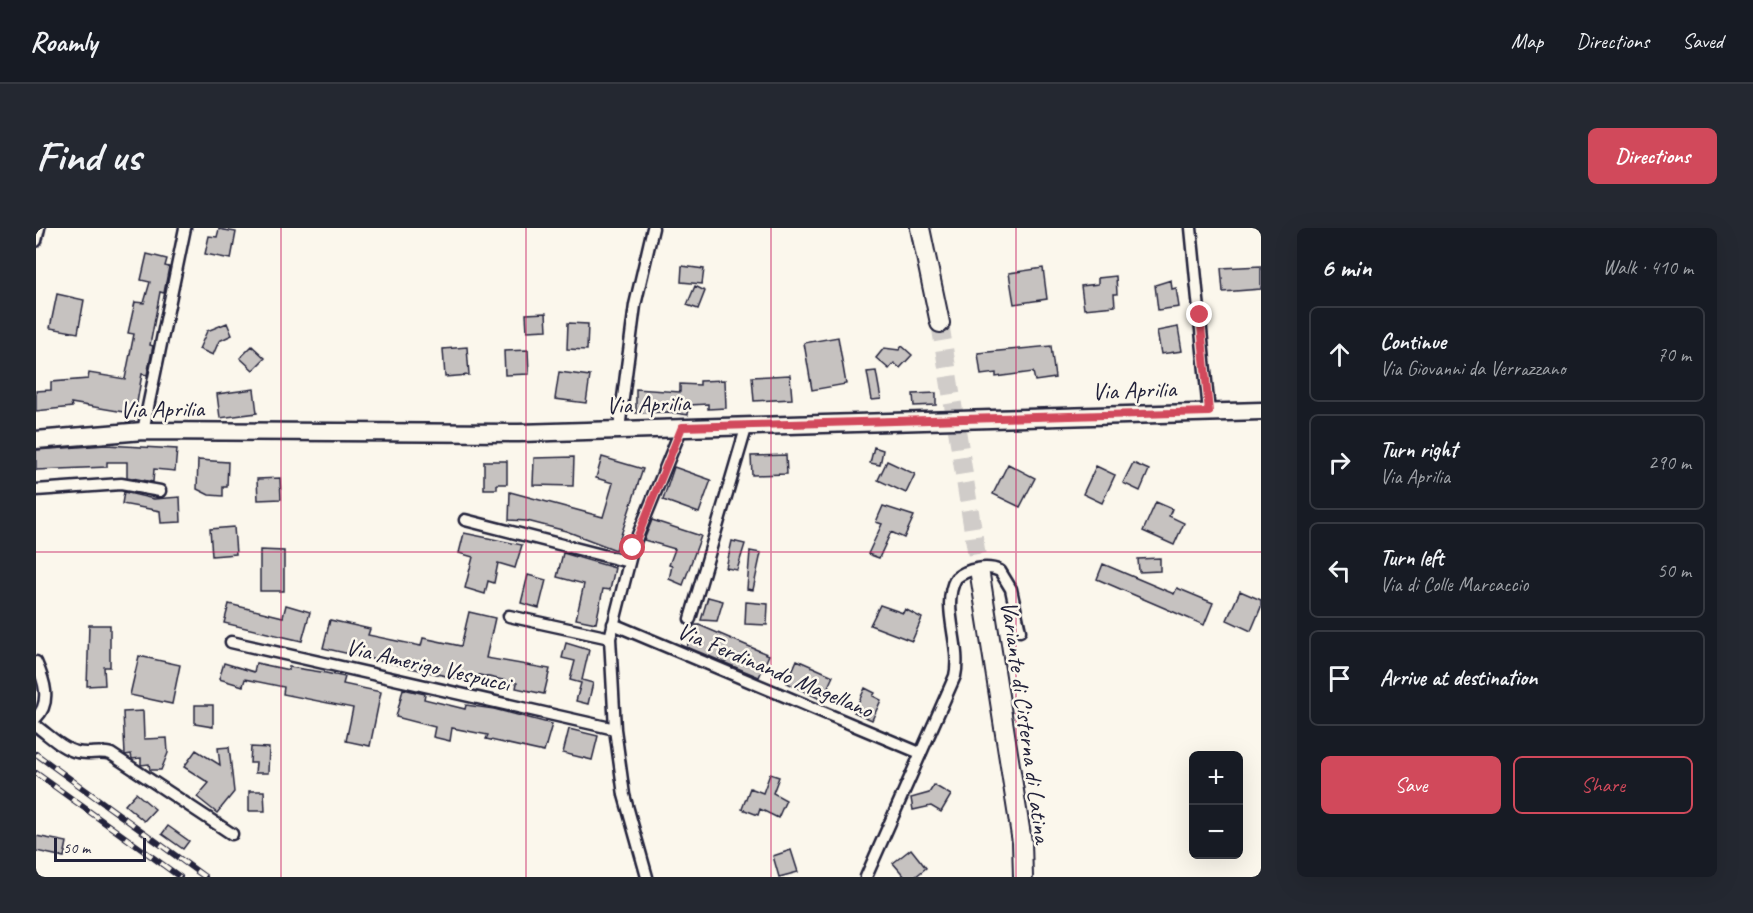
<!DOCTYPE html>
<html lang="en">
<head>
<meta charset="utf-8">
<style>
  :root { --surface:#171b24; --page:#242831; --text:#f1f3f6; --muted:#9ea1a6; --line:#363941; --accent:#d1495b }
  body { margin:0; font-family:Caveat,sans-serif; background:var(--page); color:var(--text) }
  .controls { position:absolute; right:18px; bottom:18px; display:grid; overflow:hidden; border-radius:9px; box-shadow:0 6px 24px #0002 }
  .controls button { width:54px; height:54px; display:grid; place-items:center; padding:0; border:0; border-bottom:2px solid var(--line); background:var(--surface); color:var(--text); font:30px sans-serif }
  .scale { position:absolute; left:18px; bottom:15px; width:92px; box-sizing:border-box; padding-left:6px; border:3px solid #22223b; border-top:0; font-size:16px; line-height:21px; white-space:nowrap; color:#22223b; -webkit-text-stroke:4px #fbf7ec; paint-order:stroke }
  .stop { position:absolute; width:18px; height:18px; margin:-14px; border:4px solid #d1495b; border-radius:50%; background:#fff }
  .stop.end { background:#d1495b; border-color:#fff; box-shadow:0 2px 6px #0008 }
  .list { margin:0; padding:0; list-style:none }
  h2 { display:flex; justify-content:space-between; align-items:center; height:78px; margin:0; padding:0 24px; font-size:26px }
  h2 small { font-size:20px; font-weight:400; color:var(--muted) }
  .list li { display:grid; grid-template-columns:39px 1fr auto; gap:18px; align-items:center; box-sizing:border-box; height:96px; margin:0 12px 12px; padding:0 12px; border:2px solid var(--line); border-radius:9px }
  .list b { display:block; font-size:22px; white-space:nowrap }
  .list p { margin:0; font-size:20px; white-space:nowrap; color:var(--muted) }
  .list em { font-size:20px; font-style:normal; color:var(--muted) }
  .actions { display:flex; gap:12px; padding:18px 24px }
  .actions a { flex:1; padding:14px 0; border:2px solid var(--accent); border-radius:9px; text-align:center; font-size:21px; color:var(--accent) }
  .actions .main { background:var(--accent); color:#fff }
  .icon { flex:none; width:33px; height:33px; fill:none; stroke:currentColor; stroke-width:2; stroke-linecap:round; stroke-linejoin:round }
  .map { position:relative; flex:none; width:1225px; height:649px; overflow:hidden; border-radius:9px }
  header { display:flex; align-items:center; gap:36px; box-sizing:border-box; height:84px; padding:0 30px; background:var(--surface); border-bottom:2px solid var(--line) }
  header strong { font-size:28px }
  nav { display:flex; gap:33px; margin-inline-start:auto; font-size:21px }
  .intro { display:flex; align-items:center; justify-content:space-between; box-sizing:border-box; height:144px; padding:0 36px }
  h1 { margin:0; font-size:42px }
  .button { padding:15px 27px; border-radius:9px; background:var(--accent); color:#fff; font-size:21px; font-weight:700 }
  main { display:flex; gap:36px; padding:0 36px }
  aside { flex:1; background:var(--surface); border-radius:9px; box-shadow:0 6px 24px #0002 }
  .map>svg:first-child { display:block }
</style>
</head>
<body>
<header>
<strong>Roamly</strong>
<nav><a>Map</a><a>Directions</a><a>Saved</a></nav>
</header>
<div class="intro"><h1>Find us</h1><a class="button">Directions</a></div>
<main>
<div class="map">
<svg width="1225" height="649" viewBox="0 0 1225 649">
  <rect width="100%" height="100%" fill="#fbf7ec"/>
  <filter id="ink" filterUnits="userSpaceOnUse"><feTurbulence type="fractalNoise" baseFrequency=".0167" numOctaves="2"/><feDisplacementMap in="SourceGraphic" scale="12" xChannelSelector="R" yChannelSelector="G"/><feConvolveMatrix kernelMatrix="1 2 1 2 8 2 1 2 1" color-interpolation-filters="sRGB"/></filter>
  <g filter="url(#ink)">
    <!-- building -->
    <path fill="#c6c2c0" stroke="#22223b" stroke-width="1.5" d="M183,1L200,4L195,31L169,26L173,8L181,9Z
      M111,26L131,31L129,38L133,39L128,65L124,64L114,117L117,118L111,147L106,146L99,186L35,175L36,179L0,183V163L15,162V154L52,151L53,145L89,151L98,106L92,105L99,74L108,75L114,54L105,52Z
      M646,38L668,41L666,56L645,54Z
      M1225,38V61L1187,64L1185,40Z
      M1007,40L1011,71L978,76L973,45Z
      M1080,48L1081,66H1078L1079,78L1048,81L1045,58L1062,56V50Z
      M1135,52L1136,61L1140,60L1143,79L1122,82L1119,57Z
      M659,58L669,63L662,81L651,77Z
      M21,66L48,72L42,105L14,100Z
      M510,85L511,102L491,103L490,86Z
      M191,95L196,107L183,113L177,127L163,121L171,103Z
      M532,95L552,96L551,122L531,121Z
      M1142,99L1146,123L1125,126L1121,103Z
      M802,109L810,156L776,162L768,115Z
      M216,118L229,130L217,142L204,130Z
      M866,118L876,127L864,140L858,135L853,141L840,130L848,120L863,122Z
      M1015,118L1019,150L999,153L997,144L960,149V145L945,147L942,125Z
      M431,119L433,147L409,149L407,121Z
      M492,122L493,146L469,147L468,123Z
      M840,143L845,171L836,172L831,144Z
      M523,144L554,148L550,175L519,171Z
      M754,147L756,171L718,173L716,149Z
      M689,152L690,180L672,181V176L653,177L652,187L632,184L600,185V161L644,164V156L664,157V153Z
      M218,161L221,185L184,190L181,166Z
      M900,165V177L878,178L877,166Z
      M70,217L141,221L139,243L118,241L117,254L91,249V234H71V239L0,242V222Z
      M838,219L847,222L844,237L834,235Z
      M750,227L751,246L716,247L715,228Z
      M538,229L537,258L497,257L498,230Z
      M566,229L607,241L580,322L530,303L491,293L473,292L474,264L567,289L577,255L560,250Z
      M162,232L192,234L191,259H187V268L173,267L161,261Z
      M448,233H471V256H461V261H448Z
      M851,233L879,246L870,265L842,252Z
      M1097,235L1113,242L1104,263L1087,255Z
      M972,236L999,250L984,279L957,266Z
      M1060,238L1079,247L1066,275L1047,266Z
      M638,239L675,252L663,285L627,272Z
      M244,250L245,271L222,272L221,251Z
      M88,264L118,271L144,269L145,294L125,295L124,283L86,276Z
      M1120,274L1136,281L1133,288L1148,295L1138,317L1107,303Z
      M847,278L878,288L868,310L855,304L843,330L832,326L846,296L840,294Z
      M616,292L665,308L647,357L633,351L636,338L633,337L639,321L608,312Z
      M198,299L200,326L176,328L174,301Z
      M428,305L486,317L479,340L462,335L458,355L452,353L449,366L429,360L437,329L423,325Z
      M696,313L709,316L701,342L690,340Z
      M224,322L248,323V363H224Z
      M714,323L725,325L717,362L711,361Z
      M527,325L579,340L574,362L567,361L560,395L540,391L548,356L521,349Z
      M1124,330V343L1103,344L1102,331Z
      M1067,336L1138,366L1141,360L1177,375L1168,397L1061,351Z
      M492,347L510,352L503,380L485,375Z
      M1204,363L1225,372V379L1215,403L1191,392Z
      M672,369L687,373L681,393L665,392Z
      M710,374L732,376L731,397L709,396Z
      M193,376L247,389L250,377L274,384L266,413L188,395Z
      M844,377L867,385L869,381L886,390L876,413L834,397Z
      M433,384L459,390L450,430L514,441L508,466L480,460L481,455L443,447L441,455L287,420L294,392L334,401L332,407L385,418L387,410L425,418Z
      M53,397H74V439H68L69,457L51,458Z
      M658,397H663L733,427L723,449L651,419Z
      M530,415L553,422L546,452L557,455L552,476L540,473L545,455L534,452L539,433L526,430Z
      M103,428L144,437L136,476L94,467Z
      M761,432L797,448L786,472L751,455Z
      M188,435L218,444L220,435L253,442V439L285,444L309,449L307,456L345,464L334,518L310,513L317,480L247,466L248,459L209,451L207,458L183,451Z
      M829,460L839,465L837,468L845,472L836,492L818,484Z
      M367,461L389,466L388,471L429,481L430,477L458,481L516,496L508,524L450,511L452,507L416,500L414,513L397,509L399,499L360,489Z
      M159,477H177V499L159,496Z
      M107,483L108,511L131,510L132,525L125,542H114L113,536L105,537V530L96,531L95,526L89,527L87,484Z
      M533,501L562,508L556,532L527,525Z
      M193,519L198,564L181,585L161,569L173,555L148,539L160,522L184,537L182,520Z
      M215,519L233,520L232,545H219L220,535H214Z
      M734,546L743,549L737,565L750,572L742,590L724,581L722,587L706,581L714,560L727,565Z
      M898,557L915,567L905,584L895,578L877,582L875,570L893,565Z
      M213,563H228L229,583H213Z
      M100,565L119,581L108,593L89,577Z
      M132,598L153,613L147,621L126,606Z
      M0,608L31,614L28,629L0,623Z
      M875,621L890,640L879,649H869L857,635Z
      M755,622L762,644L743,649L737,628Z"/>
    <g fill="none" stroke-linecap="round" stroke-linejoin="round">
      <!-- primary-tunnel -->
      <path stroke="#d0ccc9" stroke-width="18" stroke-dasharray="18 9" stroke-linecap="butt" d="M904,95L944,347"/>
      <defs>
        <path id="street" d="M1155,0L1173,184
          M0,13L3,0
          M583,201L599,77L617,0
          M107,203L149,0
          M0,262L85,256L124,263
          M429,292L593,334
          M473,388L574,410
          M654,391L711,197
          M577,396L884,525
          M195,414L579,501
          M0,434C8,452 16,474 0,490
          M0,498C13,507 26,521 41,524C53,527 64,522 75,526L196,606
          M611,649L588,567L579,501L574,410L597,319L646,199
          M830,649L919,448C926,417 904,378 920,350C931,341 951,337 964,343L975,361L984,403"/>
        <path id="secondary" d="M0,212L107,203L483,205L1225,183"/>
        <path id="primary" d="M884,0L904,95
          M944,347L986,614L987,649"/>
      </defs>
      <!-- street casing -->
      <use href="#street" stroke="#22223b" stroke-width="15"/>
      <!-- secondary casing -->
      <use href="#secondary" stroke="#22223b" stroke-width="21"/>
      <!-- primary casing -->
      <use href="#primary" stroke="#22223b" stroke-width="22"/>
      <!-- street -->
      <use href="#street" stroke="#fbf7ec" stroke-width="10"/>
      <!-- secondary -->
      <use href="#secondary" stroke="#fbf7ec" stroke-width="16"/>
      <!-- primary -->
      <use href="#primary" stroke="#fbf7ec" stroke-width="18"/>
      <defs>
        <path id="rail" d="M0,526L169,649
          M0,545L144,649"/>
      </defs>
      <!-- rail casing -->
      <use href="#rail" stroke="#22223b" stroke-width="6"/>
      <!-- rail -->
      <use href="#rail" stroke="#fbf7ec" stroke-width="4" stroke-dasharray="11" stroke-linecap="butt"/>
    </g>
  </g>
  <g fill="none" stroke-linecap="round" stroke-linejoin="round" filter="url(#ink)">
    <!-- route -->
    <path stroke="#d1495b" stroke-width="8" d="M597,320L646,199L1173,184L1164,87"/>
  </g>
  <!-- grid -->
  <path fill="none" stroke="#c2185b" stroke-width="1.5" stroke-opacity="0.55" d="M245,0V649M490,0V649M735,0V649M980,0V649M0,324H1225"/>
  <g text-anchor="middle" stroke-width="5" stroke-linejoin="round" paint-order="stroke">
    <!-- street labels -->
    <g font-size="24" fill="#22223b" stroke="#fbf7ec">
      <text transform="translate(1098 162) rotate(-2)" y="8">Via Aprilia</text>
      <text transform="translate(612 176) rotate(-2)" y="8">Via Aprilia</text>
      <text transform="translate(126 181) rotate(-1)" y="8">Via Aprilia</text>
      <text transform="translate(392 437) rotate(13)" y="8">Via Amerigo Vespucci</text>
      <text transform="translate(739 442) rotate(23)" y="8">Via Ferdinando Magellano</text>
      <text transform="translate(990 494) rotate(82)" y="8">Variante di Cisterna di Latina</text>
    </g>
  </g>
</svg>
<div class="controls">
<button>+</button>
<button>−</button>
</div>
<div class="scale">50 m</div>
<div class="stop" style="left:597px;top:320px"></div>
<div class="stop end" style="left:1164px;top:87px"></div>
</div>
<aside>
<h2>6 min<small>Walk · 410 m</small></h2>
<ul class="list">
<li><svg class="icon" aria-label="ahead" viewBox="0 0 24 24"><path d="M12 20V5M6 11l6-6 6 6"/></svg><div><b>Continue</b><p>Via Giovanni da Verrazzano</p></div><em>70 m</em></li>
<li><svg class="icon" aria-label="right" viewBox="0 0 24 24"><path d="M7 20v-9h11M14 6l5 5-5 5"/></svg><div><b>Turn right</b><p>Via Aprilia</p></div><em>290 m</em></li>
<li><svg class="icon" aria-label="left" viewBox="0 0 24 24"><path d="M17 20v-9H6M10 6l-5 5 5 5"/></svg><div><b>Turn left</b><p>Via di Colle Marcaccio</p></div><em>50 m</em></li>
<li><svg class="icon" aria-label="arrive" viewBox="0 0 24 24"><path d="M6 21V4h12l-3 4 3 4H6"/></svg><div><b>Arrive at destination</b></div></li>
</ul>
<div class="actions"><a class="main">Save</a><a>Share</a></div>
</aside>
</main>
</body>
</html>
